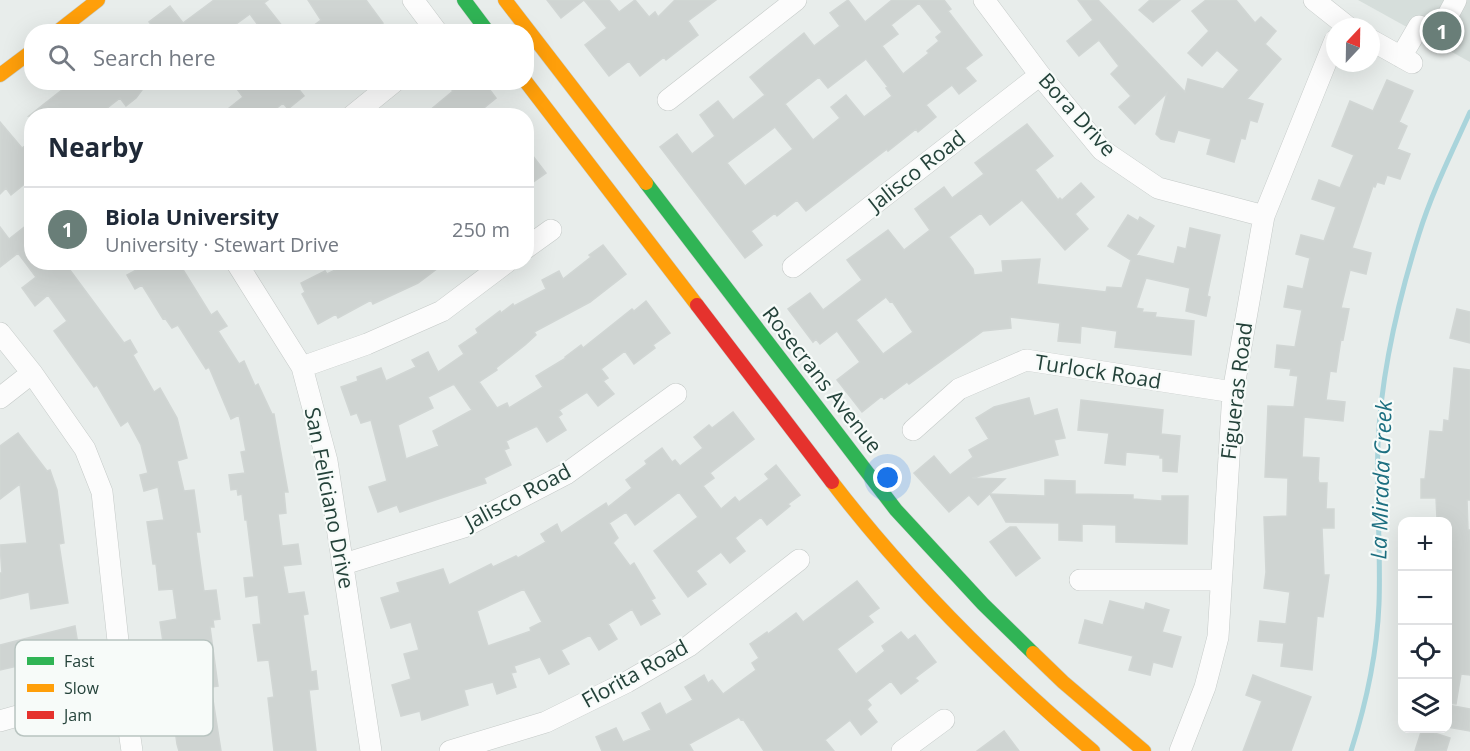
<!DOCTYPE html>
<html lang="en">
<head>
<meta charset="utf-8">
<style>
  :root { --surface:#fff; --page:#f2f2f3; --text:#1f2937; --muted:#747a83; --line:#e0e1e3; --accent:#697e78 }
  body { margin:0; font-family:"Open Sans",sans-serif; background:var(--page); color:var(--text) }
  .controls { position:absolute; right:18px; bottom:18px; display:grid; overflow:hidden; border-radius:12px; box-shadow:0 6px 24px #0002 }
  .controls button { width:54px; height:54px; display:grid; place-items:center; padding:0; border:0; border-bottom:2px solid var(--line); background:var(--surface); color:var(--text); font:30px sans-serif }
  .compass { position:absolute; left:1326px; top:18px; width:54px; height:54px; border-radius:50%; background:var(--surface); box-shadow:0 6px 24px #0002; rotate:22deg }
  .you { position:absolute; left:888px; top:478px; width:21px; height:21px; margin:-15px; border:4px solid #fff; border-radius:50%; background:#1a73e8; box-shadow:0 0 0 9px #1a73e833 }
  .badge { display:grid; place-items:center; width:39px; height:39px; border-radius:50%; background:var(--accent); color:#fff; font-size:20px; font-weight:700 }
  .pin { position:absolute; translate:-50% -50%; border:3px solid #fff; box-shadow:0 2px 6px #0006 }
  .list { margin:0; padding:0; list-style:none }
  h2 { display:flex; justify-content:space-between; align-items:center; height:78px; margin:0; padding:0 24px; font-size:26px }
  h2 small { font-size:20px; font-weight:400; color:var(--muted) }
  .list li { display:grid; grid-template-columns:39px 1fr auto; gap:18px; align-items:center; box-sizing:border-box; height:84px; padding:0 24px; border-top:2px solid var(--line) }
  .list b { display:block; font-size:22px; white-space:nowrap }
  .list p { margin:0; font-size:20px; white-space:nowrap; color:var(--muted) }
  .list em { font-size:20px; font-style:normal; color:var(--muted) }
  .icon { flex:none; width:33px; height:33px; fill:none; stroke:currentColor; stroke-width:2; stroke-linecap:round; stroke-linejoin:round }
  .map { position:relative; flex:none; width:1470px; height:751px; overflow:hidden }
  .search { position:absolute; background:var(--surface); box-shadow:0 6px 24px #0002; left:24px; top:24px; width:510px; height:66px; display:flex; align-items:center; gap:15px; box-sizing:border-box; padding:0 21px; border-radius:24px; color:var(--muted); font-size:22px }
  .panel { position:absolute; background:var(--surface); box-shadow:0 6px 24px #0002; left:24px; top:108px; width:510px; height:162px; border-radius:24px }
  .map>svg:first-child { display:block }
</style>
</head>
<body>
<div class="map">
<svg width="1470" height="751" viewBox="0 0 1470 751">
  <rect width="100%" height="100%" fill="#e8edeb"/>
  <!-- built -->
  <path fill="#d6dedb" d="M1358,0H1470V62Z"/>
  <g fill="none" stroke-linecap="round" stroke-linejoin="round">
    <!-- stream -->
    <path stroke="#a9d4db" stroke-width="5" d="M1351,751C1366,704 1377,653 1379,604C1381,551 1376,497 1378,444C1381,374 1398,301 1419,234C1432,192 1452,152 1470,112"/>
  </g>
  <!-- building -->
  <path fill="#cfd4d2" stroke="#d1d6d4" stroke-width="1.5" fill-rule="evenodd" d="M214,0H268L264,3L287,32H263L250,14L225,32H157L149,22L170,6L183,23Z
    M308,0H366L383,23L372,32H305L321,20Z
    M547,0H609L619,12L635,0L649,17L655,12L658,17L675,0H716L688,21L698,35L666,60L664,57L640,76L629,61L609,76L585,45L607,28L584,0L561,18Z
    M848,0L865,22L892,0H944L951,9L948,11L982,55L965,68L976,81L959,94L952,85L926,105L936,117L918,132L916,129L888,151L887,149L806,211L797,200L777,216L775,213L751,231L762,245L745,258L660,147L677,134L692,154L715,136L700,115L718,101L733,120L765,95L750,77L804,33L814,46L840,26L830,13ZM919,3L942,32L936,37L939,41L927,51L929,53L903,74L882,46L898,34L891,25ZM866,59L888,87L886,88L892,96L864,117L846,95L831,107L840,118L813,140L785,104L819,77L828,88ZM775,127L793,149L745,186L727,163Z
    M1078,0H1098L1185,92L1188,79L1223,89L1239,70L1217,50L1202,66L1188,53L1209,31L1192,11L1206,0H1236L1255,23L1261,17L1276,31L1265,44L1281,59L1247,99L1263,104L1257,122L1250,120L1245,139L1241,138L1234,162L1207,154L1211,139L1178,130L1174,142L1161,139L1156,134L1167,93L1135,124L1119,107L1131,96L1111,74L1119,66L1099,40L1079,56L1067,41L1093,20Z
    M1150,0H1180L1153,22L1139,10Z
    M1387,80L1413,91L1399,122L1407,126L1397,149L1410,154L1400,179L1387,175L1384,184L1377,182L1375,187L1373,186L1352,248L1371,253L1366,274L1350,270L1341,308L1349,309L1343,340L1341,339L1336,372L1330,371L1326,400L1345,402L1343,421L1304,417L1302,457L1319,458L1318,479L1319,483H1327L1326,509H1334V528H1322L1324,575H1329L1323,617L1317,616L1312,670L1281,666L1284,643L1258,641L1260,621L1286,624L1290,592L1264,588L1266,572L1264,517L1287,516L1288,478L1265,477L1268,406L1294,407L1298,376L1290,375L1291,369L1275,367L1277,345L1295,347L1302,310L1284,307L1288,286L1303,289L1310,258L1296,254L1301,235L1324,241L1336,207L1312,199L1319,180L1340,188L1354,155L1332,146L1350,101L1373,111Z
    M72,82H148L136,98L126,106L120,98L97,116H29Z
    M232,82H293L304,96L288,109L283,103L267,116H219L243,97Z
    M459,82H484L496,98L474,116H423L453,91L451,89Z
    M0,122L22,148L32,141V178L11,195L6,188L0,194Z
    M1027,124L1053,156L1035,170L1058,200L1060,198L1062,200L1081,183L1094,197L1075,214L1088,229L1065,250L1022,200L990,225L981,213L949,237L973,269L974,275L1003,272L1002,261L1040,259L1037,284L1106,292L1107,287L1122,288L1131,260L1108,246L1128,215L1138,221L1140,217L1154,226L1136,255L1174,264L1178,247L1186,249L1190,228L1220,235L1207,296L1210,297L1206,316L1186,311L1190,288L1146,278L1136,308L1143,309L1142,312L1156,313L1155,317L1194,321L1191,355L1115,347L1117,331L1081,326L1080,343L1058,341L1060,323L1010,317L1011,328L983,331L909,384L907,382L884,399L882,396L862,412L837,380L860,362L837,331L820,344L816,339L813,342L788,309L810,293L823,310L862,280L847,260L888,230L904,250L930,230L915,209L944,187L952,198L984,174L975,163ZM886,297L890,302L892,301L913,332L883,354L856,320Z
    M526,147L546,173L526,187Z
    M32,221V262H64L124,343L130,340L137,352L133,355L154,392L160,388L177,418L187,458L177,461L184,491L194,490L200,532H196L204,591L216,590L220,619L213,620L214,627H210L218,686L211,687L221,751H179L177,744L171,699L187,697L184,666L167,668L160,622L177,619L173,589L159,590L156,564H153L147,522L164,520L158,487L144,491L140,475L148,473L141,445L128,421L121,426L97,385L94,387L54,331L67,321L48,295L35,306L22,288L36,277L18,253L0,267V227L9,239Z
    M603,245L626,274L590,302L534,332L536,335L525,345L496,368L497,370L479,382L497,408L507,403L509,408L543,387L536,376L566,358L565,357L581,345L583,348L632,309L634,311L646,301L670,333L653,345L655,348L634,364L625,351L601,369L608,378L603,381L614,394L598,406L587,392L559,410L562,414L558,417L566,430L547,442L537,426L506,441L509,448L504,450L511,465L484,478L486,483L400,512L397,505L378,512L369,487L387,481L371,420L361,423L357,413L351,415L341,387L358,381L357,377L381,368L386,381L416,367L412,360L428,352L438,372L464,354L459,346L478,333L476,329L500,311L501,313L513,304L514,306L546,289L542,280L559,271L563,279L591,257L589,255ZM454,384L472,410L433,431L439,446L406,459L398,425L433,408L428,397Z
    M137,262H176L180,269L182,268L211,315L217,311L227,326L218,331L239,364L244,361L255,386L258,384L272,414H274L288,492H284L286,513L278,514L282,546L298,544L301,564L283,566L288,594L304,592L308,614L303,615L311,672L316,671L318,689L309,690L316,751H274L268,698L274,697L269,660L258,661L253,625L261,624L258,595L246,597L244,578L254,577L247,520H245L242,494L238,495L237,489L231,490L229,475L245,473L241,452L246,451L239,415L231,419L209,367L206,369L178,325L172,328L165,318L163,319L142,285L135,289L127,275L140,268Z
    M352,262H446L418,283L373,304L371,300L338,318L336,314L318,324L302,294L305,292L301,283L325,271L327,274Z
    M1457,309L1470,312V343L1450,338Z
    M1454,368L1470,370V500H1467L1468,530H1470V675L1461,674L1456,704L1448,703L1449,586L1447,519H1437L1436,498H1421V479H1425L1430,431L1443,432L1444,420L1449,421Z
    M1029,398L1034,416L1057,409L1065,438L1054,440L1058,455L972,478L1005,479L978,505L969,495L949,512L914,473L934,456L950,475L973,457L969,450L989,439L976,418L994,407Z
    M1081,400L1163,410L1161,434L1180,436L1177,472L1163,471V458H1160V455L1126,452L1125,465L1105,463L1109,433L1078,430Z
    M733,412L754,439L710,473L714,478L703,486L721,509L735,497L739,502L769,479L765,474L776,465L800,495L788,504L790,506L767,525L761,517L735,538L745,551L730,563L721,552L696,571L706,584L688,597L654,551L698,517L679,492L635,525L626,512L609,523L618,538L613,543L630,566L634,563L655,598L651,600L660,614L641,625L632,609L608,624L617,639L599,650L590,635L561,650L569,664L549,674L540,657L514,666L516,672L511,673L516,687L497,694L493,682L464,690L468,705L422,720L420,711L401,716L392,685L411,679L404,654L419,650L411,622L391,628L381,598L400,592L397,583L443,569L449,585L491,564L493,567L516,556L518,558L546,542L541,534L557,524L561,533L606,503L608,507L632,488L626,480L647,464L645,461L662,448L672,462L675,460L680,466L703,448L694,437L709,425L712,428ZM524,589L542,622L530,628L531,631L488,646L477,611Z
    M18,433L47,471L50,470L57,490L64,543L59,544L68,603L31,609L29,592L0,599V573H2L0,545L27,543L20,484L0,499V446Z
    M1045,480L1075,481V494L1133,495V499L1162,501V496H1188L1187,544L1116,542V525L1082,524V541L1059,540V523L1006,522L990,494L1045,496Z
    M1010,527H1016L1040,558L1016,576L990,542Z
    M857,581L879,608L868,616L873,622L837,649L856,674L885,651L882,646L901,632L908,640L915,635L936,662L915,678L918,681L901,694L891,681L867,700L871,705L867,709L877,722L861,735L850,720L825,740L834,751H764L743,719L741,720L739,717L689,744L693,751H602L596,737L616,728L623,742L651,730L642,713L660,703L666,715L693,700L685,687L704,675L708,683L712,680L723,694L756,670L752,663L759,658L750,644L767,632L768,634L796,613L803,622Z
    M1110,601L1144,610L1146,603L1169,610L1162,632L1181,637L1172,667L1153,662L1150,675L1129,670L1133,656L1079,643L1085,620L1103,625Z
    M75,626L80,657L42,663L43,667L28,671L26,664L0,670V645Z
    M1253,675L1311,697L1291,751H1243L1262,701L1246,695Z
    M1448,705L1470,709V731L1448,727Z
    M1422,729L1450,738L1446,751H1415Z
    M1004,731L1019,751H977Z"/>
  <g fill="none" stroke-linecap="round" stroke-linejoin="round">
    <defs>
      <path id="street" d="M413,0L437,32
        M984,0L1040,75L1102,150L1158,188L1264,216
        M1314,0L1348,27
        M1371,40L1412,63
        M1401,57L1419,26L1438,34L1456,0
        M668,100L796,0
        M352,116L394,82
        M526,248L551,230
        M236,262L302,367L327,461L371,751
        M793,267L1040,75
        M0,333L32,373L85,449L102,492L124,697L132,751
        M302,367L367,344L442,311L507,262
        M0,398L32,373
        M913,430L959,389L1026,360L1233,392
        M344,564L464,527L566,474L676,394
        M1080,580H1221
        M0,721L42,709L124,697
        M450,751L546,722L627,682L689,646L799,560
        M902,751L944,720
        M1180,751L1205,687L1218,637L1233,392L1264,216L1335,40"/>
      <path id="fast" d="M464,0L488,32
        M646,183L896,510L983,604L1033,653"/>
      <path id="slow" d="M505,0L646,183
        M57,32L98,0
        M0,75L32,51
        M526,82L697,305
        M832,482C908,581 998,670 1093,751
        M1033,653L1063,682L1144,751"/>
      <path id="jam" d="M697,305L832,482"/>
    </defs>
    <!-- street casing -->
    <use href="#street" stroke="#c5cac8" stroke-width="22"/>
    <!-- fast casing -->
    <use href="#fast" stroke="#c3cbc8" stroke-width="15"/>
    <!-- slow casing -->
    <use href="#slow" stroke="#c3cbc8" stroke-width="15"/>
    <!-- jam casing -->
    <use href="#jam" stroke="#c3cbc8" stroke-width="15"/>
    <!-- street -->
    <use href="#street" stroke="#fcfcfc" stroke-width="21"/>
    <!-- fast -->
    <use href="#fast" stroke="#30b455" stroke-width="14"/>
    <!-- slow -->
    <use href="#slow" stroke="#ff9f0a" stroke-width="14"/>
    <!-- jam -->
    <use href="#jam" stroke="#e5322d" stroke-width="14"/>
  </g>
  <g text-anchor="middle" stroke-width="4.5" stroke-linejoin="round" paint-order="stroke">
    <!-- street labels -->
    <g font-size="21" fill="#24423a" stroke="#f7fbf9">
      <text transform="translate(1077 115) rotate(48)" y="7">Bora Drive</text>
      <text transform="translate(917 171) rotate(-38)" y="7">Jalisco Road</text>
      <text transform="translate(1098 372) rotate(9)" y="7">Turlock Road</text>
      <text transform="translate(822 380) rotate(52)" y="7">Rosecrans Avenue</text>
      <text transform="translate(1237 391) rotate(-83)" y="7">Figueras Road</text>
      <text transform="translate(518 497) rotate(-28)" y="7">Jalisco Road</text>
      <text transform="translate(329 498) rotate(79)" y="7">San Feliciano Drive</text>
      <text transform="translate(635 674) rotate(-29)" y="7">Florita Road</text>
    </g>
    <!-- water labels -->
    <g font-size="22" font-style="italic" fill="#1c6f80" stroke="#f7fbf9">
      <text transform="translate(1381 480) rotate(-88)" y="8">La Mirada Creek</text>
    </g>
  </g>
  <!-- legend -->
  <rect x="15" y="640" width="198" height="96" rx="9" fill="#f7fbf9" stroke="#b8c4c0" stroke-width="1.5"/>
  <rect x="27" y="657" width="27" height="8" fill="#30b455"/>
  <rect x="27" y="684" width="27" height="8" fill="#ff9f0a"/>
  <rect x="27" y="711" width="27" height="8" fill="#e5322d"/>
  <g font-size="16" fill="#24423a">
    <text x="64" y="667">Fast</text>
    <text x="64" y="694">Slow</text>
    <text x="64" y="721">Jam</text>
  </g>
</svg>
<div class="controls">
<button>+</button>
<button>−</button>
<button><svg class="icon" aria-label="locate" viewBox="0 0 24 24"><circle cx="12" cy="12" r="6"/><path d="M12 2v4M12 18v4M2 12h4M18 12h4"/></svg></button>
<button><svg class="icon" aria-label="layers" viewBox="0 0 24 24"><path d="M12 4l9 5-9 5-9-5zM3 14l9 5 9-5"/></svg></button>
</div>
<svg class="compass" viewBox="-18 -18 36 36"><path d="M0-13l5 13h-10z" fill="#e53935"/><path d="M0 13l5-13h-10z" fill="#747a83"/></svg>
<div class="you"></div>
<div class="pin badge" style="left:1442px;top:31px">1</div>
<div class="search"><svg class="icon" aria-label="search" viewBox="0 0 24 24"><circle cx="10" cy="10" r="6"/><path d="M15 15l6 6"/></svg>Search here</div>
<section class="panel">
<h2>Nearby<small></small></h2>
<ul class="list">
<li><span class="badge">1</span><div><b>Biola University</b><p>University · Stewart Drive</p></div><em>250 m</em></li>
</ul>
</section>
</div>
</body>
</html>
